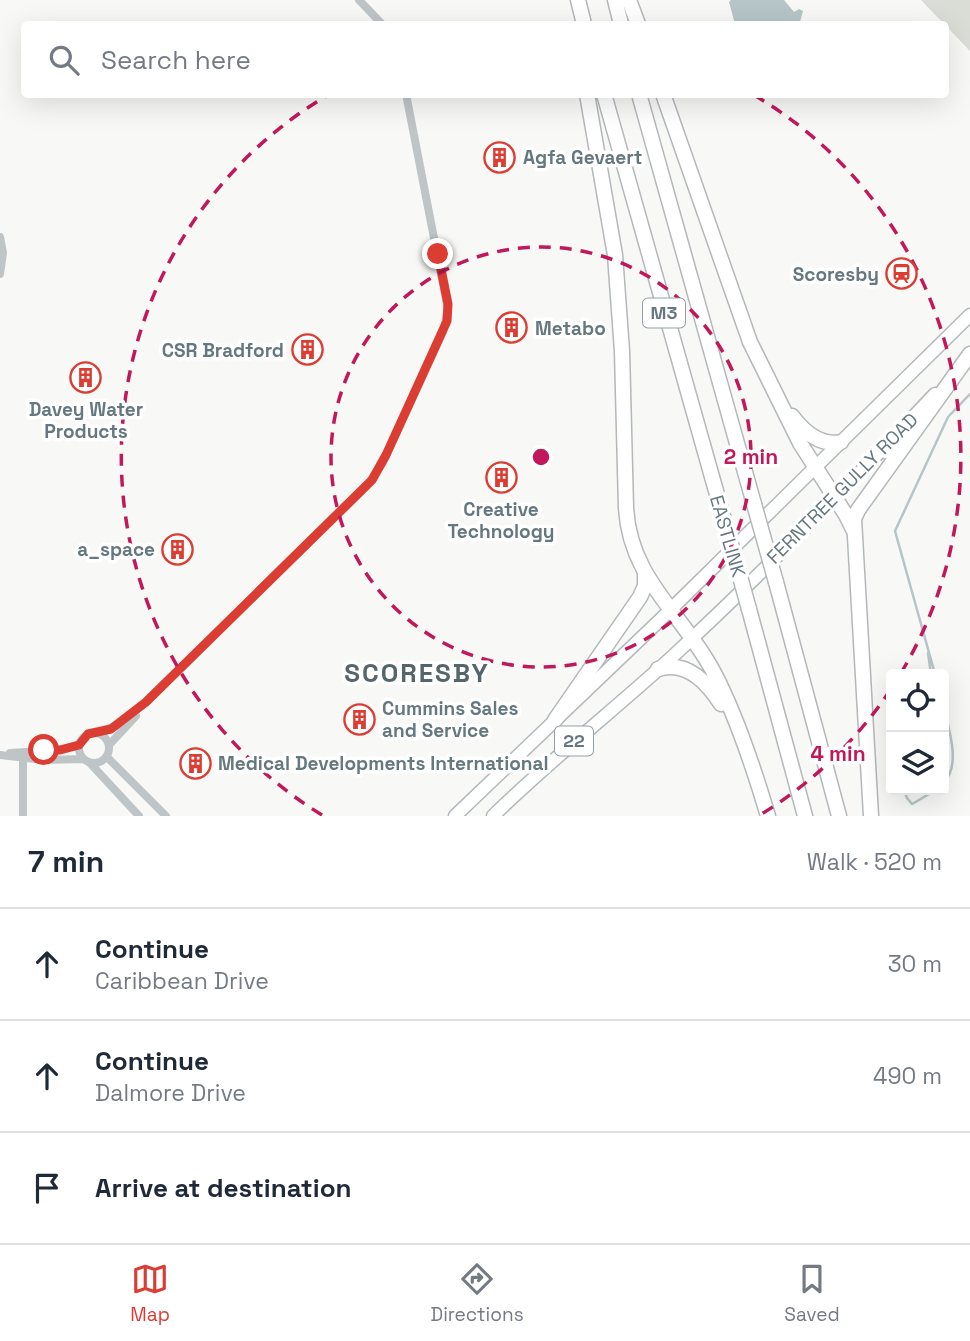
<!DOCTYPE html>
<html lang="en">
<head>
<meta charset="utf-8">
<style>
  :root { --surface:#fff; --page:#f6f6f7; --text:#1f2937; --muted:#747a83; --line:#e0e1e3; --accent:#db3d33 }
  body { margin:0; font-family:"Space Grotesk",sans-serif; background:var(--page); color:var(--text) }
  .controls { position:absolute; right:21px; bottom:21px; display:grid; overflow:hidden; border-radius:7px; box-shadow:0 7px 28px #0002 }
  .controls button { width:63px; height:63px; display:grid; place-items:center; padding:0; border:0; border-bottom:2px solid var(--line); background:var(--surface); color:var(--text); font:35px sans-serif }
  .stop { position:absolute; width:21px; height:21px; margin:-16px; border:5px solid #db3d33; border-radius:50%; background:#fff }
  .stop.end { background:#db3d33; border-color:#fff; box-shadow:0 2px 7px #0008 }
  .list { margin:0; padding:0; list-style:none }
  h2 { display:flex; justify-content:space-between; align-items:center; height:91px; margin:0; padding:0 28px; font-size:30px }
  h2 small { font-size:23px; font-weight:400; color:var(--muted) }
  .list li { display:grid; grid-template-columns:46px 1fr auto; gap:21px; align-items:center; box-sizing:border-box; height:112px; padding:0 28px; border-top:2px solid var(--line) }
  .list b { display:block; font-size:26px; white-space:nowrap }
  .list p { margin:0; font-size:23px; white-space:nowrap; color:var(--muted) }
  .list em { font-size:23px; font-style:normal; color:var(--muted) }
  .icon { flex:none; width:38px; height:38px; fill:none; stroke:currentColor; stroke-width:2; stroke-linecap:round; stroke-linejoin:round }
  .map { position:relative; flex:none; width:970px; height:816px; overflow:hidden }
  .search { position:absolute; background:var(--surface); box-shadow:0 7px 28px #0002; left:21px; right:21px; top:21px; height:77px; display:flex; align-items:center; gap:18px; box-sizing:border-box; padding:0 24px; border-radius:7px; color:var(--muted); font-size:26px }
  .sheet { height:427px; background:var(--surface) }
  nav { display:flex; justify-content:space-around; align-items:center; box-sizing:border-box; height:98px; border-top:2px solid var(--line); background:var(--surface); font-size:19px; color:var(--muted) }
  nav a { display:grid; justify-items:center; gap:4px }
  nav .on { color:var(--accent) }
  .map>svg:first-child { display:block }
</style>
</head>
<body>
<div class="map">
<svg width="970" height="816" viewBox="0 0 970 816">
  <rect width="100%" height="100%" fill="#f8f8f6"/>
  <!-- green -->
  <path fill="#d9ddd5" d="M921,0H970V51Z"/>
  <!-- water -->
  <path fill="#b6c5c7" d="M731,0H784L794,12L799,9L803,11L800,22L796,24H735L729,2Z"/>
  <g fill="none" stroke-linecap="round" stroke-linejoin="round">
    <!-- stream -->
    <path stroke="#b6c5c7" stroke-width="2.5" d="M928,653L931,674
      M935,674L895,531L948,417L970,394
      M944,708C949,729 961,766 944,782
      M904,790L907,798L912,804L936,790"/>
    <defs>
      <path id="primary" d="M455,816L659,621L970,315
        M493,816C550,760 613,711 672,657C763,573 850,484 935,394"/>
      <path id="highway" d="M578,0L584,24
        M615,0L621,24
        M629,0L638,24
        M587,94L615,255L622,351L626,508C630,579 682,613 713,671C736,714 754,769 768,816
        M604,94L727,530
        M639,94L754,504
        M663,94L750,342L800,443L846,515L854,531
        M792,416C804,432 821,446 841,442
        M776,582L839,816
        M749,609L805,816
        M658,669C686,660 707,682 721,704
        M555,720L640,597L645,586V575
        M871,816L854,519L858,510L970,354"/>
    </defs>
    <!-- primary casing -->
    <use href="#primary" stroke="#b3b9bc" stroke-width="15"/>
    <!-- highway casing -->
    <use href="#highway" stroke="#b3b8ba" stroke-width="17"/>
    <!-- street -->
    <path stroke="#bfc5c7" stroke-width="8" d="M359,0L382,24
      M0,237L3,253L0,274
      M79 748a15 15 0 1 1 30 0a15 15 0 1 1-30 0Z
      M97,733L118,725L146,702L366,487L382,464L443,332L448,310L406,94
      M109,745L136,716
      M10,753L60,750L79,745
      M23,753V816
      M0,755L44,760L83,759
      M107,757L166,816
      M89,762L139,816"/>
    <!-- primary -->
    <use href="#primary" stroke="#fff" stroke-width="12"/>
    <!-- highway -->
    <use href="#highway" stroke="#fff" stroke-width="14"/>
    <defs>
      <path id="highway-bridge" d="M754,504L776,582
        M727,530L749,609"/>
    </defs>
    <!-- highway-bridge casing -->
    <use href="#highway-bridge" stroke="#b3b8ba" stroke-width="17" stroke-linecap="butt"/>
    <!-- highway-bridge -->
    <use href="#highway-bridge" stroke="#fff" stroke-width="14"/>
  </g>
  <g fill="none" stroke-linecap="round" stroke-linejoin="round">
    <!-- route -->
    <path stroke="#db3d33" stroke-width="9" d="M44,750H60L79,745L88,734L111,729L146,702L372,480L386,455L447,321L448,304L438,254"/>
  </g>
  <!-- distance rings -->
  <g fill="none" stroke="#c2185b" stroke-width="3.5" stroke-dasharray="12 9">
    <circle cx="541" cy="457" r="210"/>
    <path d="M891 689A420 420 0 0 1 760 815M322 815A420 420 0 0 1 328 95M754 95A420 420 0 0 1 901 673"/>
  </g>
  <!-- icons -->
  <defs>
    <symbol id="building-ring" viewBox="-11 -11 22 22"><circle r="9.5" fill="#fff" stroke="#db3d33" stroke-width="1.5"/><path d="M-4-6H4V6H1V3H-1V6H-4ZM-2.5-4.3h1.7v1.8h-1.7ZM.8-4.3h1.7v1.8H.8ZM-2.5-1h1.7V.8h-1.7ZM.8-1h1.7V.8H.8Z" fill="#db3d33"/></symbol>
    <symbol id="station-ring" viewBox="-11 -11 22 22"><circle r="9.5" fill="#fff" stroke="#db3d33" stroke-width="1.5"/><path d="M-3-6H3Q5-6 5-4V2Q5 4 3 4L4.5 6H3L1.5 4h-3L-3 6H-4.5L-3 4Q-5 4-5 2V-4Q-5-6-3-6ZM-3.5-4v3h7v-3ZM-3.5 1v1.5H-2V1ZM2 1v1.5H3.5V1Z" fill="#db3d33"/></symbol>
  </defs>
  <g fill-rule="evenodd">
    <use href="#building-ring" x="482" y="140" width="35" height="35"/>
    <use href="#station-ring" x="884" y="256" width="35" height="35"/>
    <use href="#building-ring" x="494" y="310" width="35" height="35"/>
    <use href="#building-ring" x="290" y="332" width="35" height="35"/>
    <use href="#building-ring" x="68" y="360" width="35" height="35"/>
    <use href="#building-ring" x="484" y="460" width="35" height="35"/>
    <use href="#building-ring" x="160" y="532" width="35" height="35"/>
    <use href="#building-ring" x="342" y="702" width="35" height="35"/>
    <use href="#building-ring" x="178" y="746" width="35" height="35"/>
  </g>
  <g text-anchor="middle" stroke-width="7" stroke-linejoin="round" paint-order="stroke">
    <!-- shield labels -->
    <g fill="#fff" stroke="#93a0a5" stroke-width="2">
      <rect x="643" y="298.5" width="42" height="29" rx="5"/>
      <rect x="555" y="726.5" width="38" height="29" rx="5"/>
    </g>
    <g font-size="18" font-weight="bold" fill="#65787f">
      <text x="664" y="319">M3</text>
      <text x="574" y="747">22</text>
    </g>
    <!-- poi labels -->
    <g font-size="19" font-weight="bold" fill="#65787f" stroke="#fff" text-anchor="start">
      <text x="523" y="164">Agfa Gevaert</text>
      <text x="879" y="281" text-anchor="end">Scoresby</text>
      <text x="535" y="335">Metabo</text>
      <text x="284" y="357" text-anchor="end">CSR Bradford</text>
      <text x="86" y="416" text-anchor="middle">Davey Water<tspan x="86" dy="22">Products</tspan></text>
      <text x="501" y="516" text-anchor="middle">Creative<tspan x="501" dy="22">Technology</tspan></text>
      <text x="155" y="556" text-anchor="end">a_space</text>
      <text x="382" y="715">Cummins Sales<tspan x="382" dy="22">and Service</tspan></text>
      <text x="218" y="770">Medical Developments International</text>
    </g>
    <!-- street labels -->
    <g font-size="19" fill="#65787f" stroke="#fff">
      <text transform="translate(842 488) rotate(-45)" y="7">FERNTREE GULLY ROAD</text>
      <text transform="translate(728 536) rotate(74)" y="7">EASTLINK</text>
    </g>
    <!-- district labels -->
    <g font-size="26" font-weight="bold" letter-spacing="2" fill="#56656b" stroke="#fff">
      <text x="417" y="682">SCORESBY</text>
    </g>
  </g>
  <circle cx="541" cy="457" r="10" fill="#c2185b" stroke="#fff" stroke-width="3.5"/>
  <g font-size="21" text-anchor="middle" font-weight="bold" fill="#c2185b" stroke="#fff" stroke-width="7" stroke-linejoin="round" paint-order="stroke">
    <text x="751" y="464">2 min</text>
    <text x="838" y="761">4 min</text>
  </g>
</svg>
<div class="controls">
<button><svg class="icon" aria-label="locate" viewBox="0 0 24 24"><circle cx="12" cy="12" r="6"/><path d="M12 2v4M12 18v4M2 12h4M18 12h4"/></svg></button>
<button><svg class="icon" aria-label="layers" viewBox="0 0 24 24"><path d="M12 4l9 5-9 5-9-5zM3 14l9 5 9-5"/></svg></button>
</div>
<div class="stop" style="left:44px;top:750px"></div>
<div class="stop end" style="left:438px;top:254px"></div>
<div class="search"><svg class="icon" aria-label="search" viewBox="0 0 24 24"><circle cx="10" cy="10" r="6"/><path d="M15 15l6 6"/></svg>Search here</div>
</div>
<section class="sheet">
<h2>7 min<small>Walk · 520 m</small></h2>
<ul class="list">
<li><svg class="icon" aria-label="ahead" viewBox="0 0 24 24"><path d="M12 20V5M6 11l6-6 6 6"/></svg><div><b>Continue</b><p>Caribbean Drive</p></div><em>30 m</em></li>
<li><svg class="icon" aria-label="ahead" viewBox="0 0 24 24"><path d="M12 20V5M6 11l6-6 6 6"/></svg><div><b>Continue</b><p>Dalmore Drive</p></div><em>490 m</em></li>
<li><svg class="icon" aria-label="arrive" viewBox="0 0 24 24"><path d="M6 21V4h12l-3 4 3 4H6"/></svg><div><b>Arrive at destination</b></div></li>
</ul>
</section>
<nav>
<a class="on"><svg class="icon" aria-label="map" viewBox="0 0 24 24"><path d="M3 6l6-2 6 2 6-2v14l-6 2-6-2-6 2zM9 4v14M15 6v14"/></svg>Map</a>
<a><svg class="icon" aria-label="directions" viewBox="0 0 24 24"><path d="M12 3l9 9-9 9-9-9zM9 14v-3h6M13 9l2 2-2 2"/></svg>Directions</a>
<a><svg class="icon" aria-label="saved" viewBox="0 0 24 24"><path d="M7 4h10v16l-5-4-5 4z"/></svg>Saved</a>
</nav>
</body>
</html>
